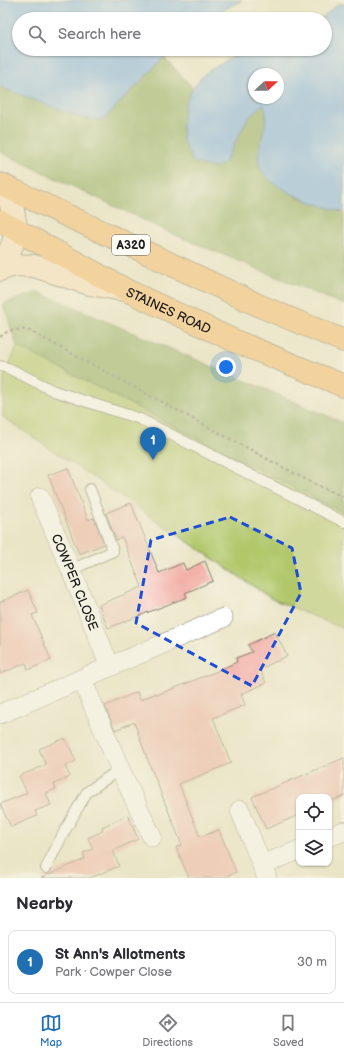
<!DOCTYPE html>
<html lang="en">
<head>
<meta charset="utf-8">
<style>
  :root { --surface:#fff; --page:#f2f2f3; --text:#2b2b33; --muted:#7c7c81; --line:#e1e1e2; --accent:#1f6fb2 }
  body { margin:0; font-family:"Balsamiq Sans",sans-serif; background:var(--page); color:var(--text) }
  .controls { position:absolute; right:12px; bottom:12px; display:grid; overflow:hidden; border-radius:8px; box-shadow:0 1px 3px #0004 }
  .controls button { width:36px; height:36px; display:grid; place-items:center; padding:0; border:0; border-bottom:1px solid var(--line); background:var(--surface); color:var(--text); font:20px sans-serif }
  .compass { position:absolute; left:248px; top:68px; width:36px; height:36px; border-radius:50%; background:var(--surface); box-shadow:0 1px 3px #0004; rotate:68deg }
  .you { position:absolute; left:226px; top:367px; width:14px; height:14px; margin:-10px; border:3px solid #fff; border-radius:50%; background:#1a73e8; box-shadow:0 0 0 6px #1a73e833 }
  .badge { display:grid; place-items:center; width:26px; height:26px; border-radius:50%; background:var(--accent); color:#fff; font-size:13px; font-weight:700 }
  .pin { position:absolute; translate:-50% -33px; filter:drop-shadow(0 1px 2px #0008) }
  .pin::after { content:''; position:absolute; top:21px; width:14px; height:12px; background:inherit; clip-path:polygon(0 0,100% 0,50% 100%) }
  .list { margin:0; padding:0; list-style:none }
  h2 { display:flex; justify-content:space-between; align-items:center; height:52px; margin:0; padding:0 16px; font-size:17px }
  h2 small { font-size:13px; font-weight:400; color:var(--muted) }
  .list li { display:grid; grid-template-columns:26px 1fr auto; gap:12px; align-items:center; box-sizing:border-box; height:64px; margin:0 8px 8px; padding:0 8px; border:1px solid var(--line); border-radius:8px }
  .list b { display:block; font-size:15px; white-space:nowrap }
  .list p { margin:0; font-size:13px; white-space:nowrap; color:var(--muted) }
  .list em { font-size:13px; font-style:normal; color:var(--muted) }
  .icon { flex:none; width:22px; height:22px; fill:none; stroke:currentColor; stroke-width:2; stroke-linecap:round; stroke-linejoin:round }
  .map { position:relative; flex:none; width:344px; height:878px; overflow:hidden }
  .search { position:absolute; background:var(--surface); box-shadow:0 1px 3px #0004; left:12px; right:12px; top:12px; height:44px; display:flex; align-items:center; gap:10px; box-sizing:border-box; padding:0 14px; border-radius:22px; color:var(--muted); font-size:15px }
  .sheet { height:124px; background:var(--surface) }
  nav { display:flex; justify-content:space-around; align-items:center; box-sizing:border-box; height:56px; border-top:1px solid var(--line); background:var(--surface); font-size:11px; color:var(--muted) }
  nav a { display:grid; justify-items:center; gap:2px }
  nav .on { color:var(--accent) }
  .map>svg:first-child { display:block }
</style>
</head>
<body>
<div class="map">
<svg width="344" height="878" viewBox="0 0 344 878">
  <rect width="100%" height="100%" fill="#fdfcf7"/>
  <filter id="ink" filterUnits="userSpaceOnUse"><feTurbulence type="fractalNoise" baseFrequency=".025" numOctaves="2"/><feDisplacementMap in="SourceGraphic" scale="8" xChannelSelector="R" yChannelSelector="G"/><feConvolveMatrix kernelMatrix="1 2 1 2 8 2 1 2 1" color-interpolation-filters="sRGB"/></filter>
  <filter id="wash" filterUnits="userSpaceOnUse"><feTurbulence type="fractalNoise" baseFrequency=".012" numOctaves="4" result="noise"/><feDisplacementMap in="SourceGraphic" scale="16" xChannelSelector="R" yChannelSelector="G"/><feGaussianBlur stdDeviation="0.9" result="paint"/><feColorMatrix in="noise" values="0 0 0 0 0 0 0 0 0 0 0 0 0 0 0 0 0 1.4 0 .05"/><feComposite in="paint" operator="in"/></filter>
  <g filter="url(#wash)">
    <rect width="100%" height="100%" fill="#ebe5c7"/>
    <!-- green -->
    <path fill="#b1c76b" stroke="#667244" d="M17,346L344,513V629L272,599L131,503L3,417L4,377Z"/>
    <!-- forest -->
    <path fill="#8cac5f" stroke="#54643e" d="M164,57L193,88L185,104L225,162L248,118L263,104L266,108V121L259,158L260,167L273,182L297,197L344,213V305L173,234L0,152V87L82,118L98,120L104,119Z
      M38,292L344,423V513L17,346L3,304Z"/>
    <!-- water -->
    <path fill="#7fb2ec" stroke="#4e6784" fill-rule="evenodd" d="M0,0H242L207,19H19V49H172L104,119L98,120L82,118L0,87Z
      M344,3V213C320,204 271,192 260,167C256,157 262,143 263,133C265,124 269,112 263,104L248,118L225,162L215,168L193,162L183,141L182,123L185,104L193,88L204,74L245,49H325V19H320L337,5ZM254,74H278V98H254Z"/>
    <g id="blocks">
      <!-- building -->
      <path fill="#f2b1a7" d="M68,468L88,520L94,518L104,544L79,554L48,475Z
        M131,503L159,573L183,563L186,570L205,561L213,581L185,593L187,597L108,628L99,605L142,587L122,537L116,540L106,513Z
        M28,590L38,613L32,615L51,660L28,670L26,663L0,674V602Z
        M275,632L287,656L260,669L266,683L241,694L245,705L213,718L231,763L179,784L200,837L219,830L236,872L222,878H189L176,847L182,845L147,758L134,722L115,730L105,706L137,692L140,700L157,693V695L215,672L237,662L236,658L252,652L248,645Z
        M65,738L76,761L65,766L70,777L54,784L56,789L46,793L51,805L35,811L37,816L11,827L0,804L27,793L19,776L46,765L39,749Z
        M344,758V796L329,802V797H299V815L266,829L252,797Z
        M128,815L138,839L113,851L119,866L90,878H41L85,859L83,853L93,849L88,838L103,831L102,827Z"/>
    </g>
  </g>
  <g filter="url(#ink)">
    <use href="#blocks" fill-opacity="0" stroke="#848072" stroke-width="1"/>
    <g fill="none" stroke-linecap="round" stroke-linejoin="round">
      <defs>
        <path id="lane" d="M0,366L8,368L54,391L140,419L344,522
          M71,570L113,551L90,489
          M46,868L63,834L87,792L120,769"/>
        <g id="street">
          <path id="s1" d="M40,497L71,570L110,667"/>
          <path d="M82,679L120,769L152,837"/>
          <path d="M0,714L223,618"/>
          <path d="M240,810L267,878"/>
          <path d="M329,837L344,831"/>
          <path d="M262,865L299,850"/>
        </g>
        <path id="secondary" d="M0,267C4,260 8,254 11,248C21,226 12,205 3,185
          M0,270L14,265L34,266L90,284L123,290"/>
        <g id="primary">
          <path d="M0,184L260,306L344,341"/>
          <path id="s2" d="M0,221L128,291L235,341L344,386"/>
        </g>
      </defs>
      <!-- lane casing -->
      <use href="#lane" stroke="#848072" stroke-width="12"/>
      <!-- street casing -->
      <use href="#street" stroke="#848072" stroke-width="20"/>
      <!-- secondary casing -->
      <use href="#secondary" stroke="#848072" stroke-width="24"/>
      <!-- primary casing -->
      <use href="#primary" stroke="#848072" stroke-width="24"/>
      <!-- path -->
      <path stroke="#848072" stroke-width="2.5" stroke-dasharray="3 3" stroke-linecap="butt" d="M0,337C9,329 16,329 28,330L314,484L344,497"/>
      <!-- lane -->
      <use href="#lane" stroke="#fff" stroke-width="10"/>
      <!-- street -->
      <use href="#street" stroke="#fff" stroke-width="19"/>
      <!-- secondary -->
      <use href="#secondary" stroke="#fde5c5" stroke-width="22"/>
      <!-- primary -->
      <use href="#primary" stroke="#fbbd6e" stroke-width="22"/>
    </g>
  </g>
  <!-- marked area -->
  <path d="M0 0H344V878H0ZM230,517L292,548L301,593L252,686L136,623L151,540Z" fill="#ebe5c7" fill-opacity=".55" fill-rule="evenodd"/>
  <path fill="none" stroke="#1d4ed8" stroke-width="3" stroke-dasharray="8 5" stroke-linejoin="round" d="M230,517L292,548L301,593L252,686L136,623L151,540Z"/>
  <g text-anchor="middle" stroke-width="3" stroke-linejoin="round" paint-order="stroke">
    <!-- shield labels -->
    <rect fill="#fdfcf7" stroke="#605f5e" stroke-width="1" x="112" y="235" width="38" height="20" rx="3"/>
    <g font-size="12" font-weight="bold" fill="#1c1c1c">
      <text x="131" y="249">A320</text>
    </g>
    <!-- street labels -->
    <g font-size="13" fill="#1c1c1c" stroke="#fdfcf7">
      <text dy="5" stroke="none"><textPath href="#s2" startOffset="191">STAINES ROAD</textPath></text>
      <text dy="5" stroke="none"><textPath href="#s1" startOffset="92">COWPER CLOSE</textPath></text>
    </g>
  </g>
</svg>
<div class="controls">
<button><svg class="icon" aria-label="locate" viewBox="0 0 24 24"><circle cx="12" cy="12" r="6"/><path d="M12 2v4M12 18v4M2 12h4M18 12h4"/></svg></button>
<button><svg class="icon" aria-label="layers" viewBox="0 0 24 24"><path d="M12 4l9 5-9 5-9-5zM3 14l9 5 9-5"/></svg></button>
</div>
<svg class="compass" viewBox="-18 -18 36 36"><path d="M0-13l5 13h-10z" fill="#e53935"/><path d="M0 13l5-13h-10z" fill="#7c7c81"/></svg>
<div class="you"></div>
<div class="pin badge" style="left:153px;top:460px">1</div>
<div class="search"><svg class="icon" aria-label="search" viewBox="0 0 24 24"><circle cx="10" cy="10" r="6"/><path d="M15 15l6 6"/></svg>Search here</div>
</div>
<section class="sheet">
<h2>Nearby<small></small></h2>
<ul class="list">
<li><span class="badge">1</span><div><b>St Ann's Allotments</b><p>Park · Cowper Close</p></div><em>30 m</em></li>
</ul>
</section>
<nav>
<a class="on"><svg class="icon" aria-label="map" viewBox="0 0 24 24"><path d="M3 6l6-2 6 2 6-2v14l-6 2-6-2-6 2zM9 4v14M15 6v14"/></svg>Map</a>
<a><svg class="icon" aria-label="directions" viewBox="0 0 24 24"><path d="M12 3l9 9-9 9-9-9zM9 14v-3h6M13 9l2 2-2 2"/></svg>Directions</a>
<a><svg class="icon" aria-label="saved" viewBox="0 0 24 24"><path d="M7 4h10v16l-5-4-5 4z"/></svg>Saved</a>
</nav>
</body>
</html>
